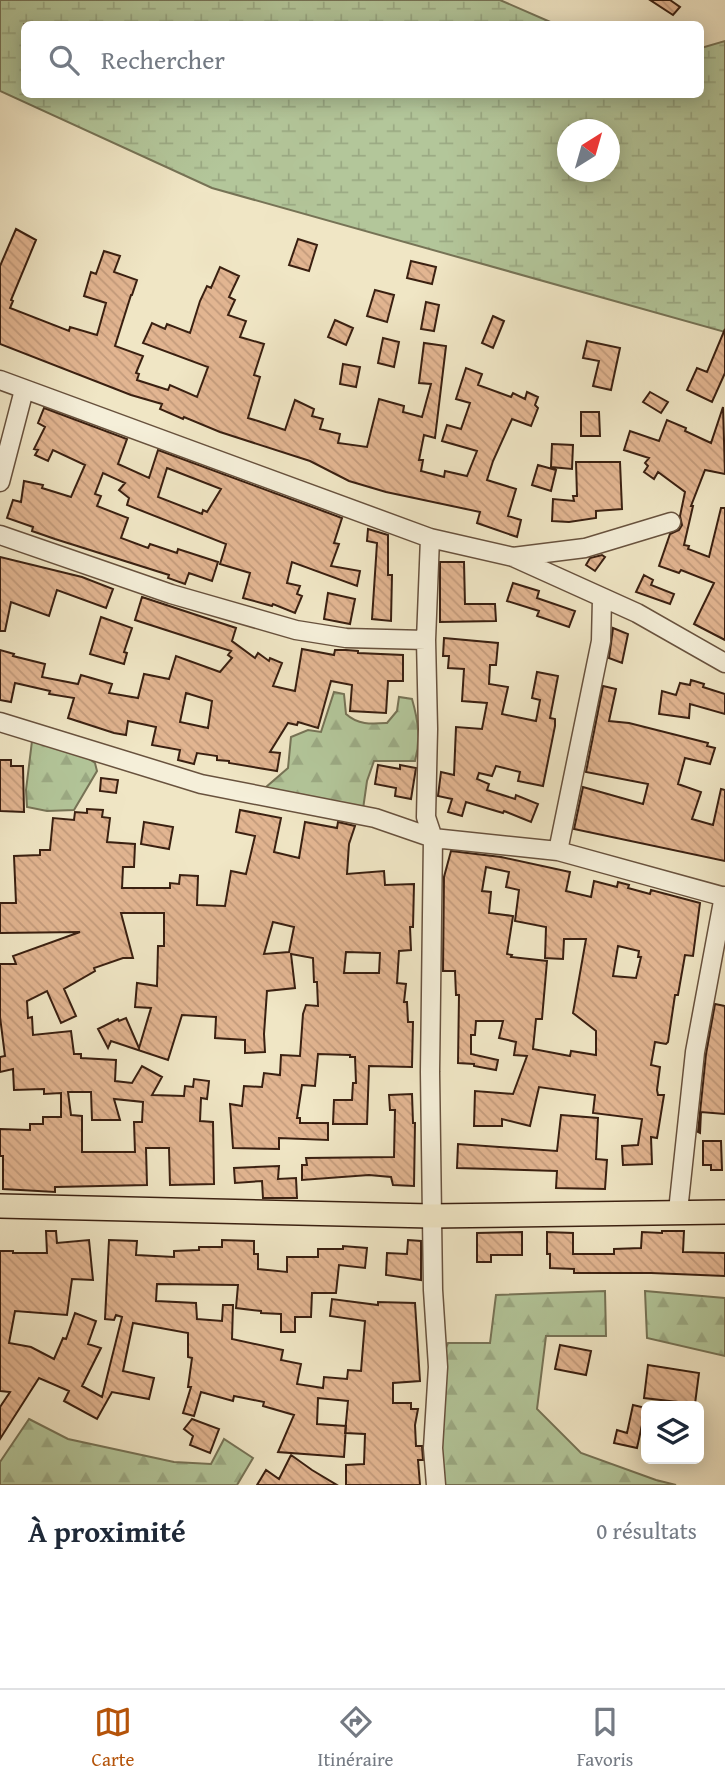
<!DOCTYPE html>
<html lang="fr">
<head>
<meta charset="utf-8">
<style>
  :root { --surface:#fff; --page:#f2f2f3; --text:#1f2937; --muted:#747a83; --line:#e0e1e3; --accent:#b45309 }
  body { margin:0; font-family:"Gentium Book Plus",serif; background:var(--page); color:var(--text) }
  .controls { position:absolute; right:21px; bottom:21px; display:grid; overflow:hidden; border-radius:10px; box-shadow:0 4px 18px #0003 }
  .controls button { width:63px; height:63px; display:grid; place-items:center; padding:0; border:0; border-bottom:2px solid var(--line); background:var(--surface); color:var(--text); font:35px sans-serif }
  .compass { position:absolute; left:557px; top:119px; width:63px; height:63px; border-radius:50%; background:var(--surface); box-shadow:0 4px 18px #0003; rotate:37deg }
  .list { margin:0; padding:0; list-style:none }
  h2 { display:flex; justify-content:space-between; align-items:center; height:91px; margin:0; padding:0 28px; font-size:30px }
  h2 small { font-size:23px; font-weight:400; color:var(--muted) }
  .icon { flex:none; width:38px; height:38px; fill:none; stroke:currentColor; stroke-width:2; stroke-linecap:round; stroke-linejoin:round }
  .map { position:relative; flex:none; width:725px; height:1485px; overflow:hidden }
  .search { position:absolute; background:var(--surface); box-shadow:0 4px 18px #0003; left:21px; right:21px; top:21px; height:77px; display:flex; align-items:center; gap:18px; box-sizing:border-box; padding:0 24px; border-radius:10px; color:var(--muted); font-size:26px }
  .sheet { height:203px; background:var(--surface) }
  nav { display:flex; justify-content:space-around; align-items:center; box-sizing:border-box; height:98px; border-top:2px solid var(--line); background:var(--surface); font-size:19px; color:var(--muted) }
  nav a { display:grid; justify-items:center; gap:4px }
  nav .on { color:var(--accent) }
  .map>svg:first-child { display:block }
</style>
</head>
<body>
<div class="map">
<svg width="725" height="1485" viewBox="0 0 725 1485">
  <defs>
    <pattern id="forest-firs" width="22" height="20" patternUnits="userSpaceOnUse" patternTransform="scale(1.75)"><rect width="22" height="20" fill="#b3c69a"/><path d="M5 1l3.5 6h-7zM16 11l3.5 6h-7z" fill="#9baa84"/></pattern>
    <pattern id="wetland-marsh" width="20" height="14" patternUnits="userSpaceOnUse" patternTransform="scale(1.75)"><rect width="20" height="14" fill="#b3c69a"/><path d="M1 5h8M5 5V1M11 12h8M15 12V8" fill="none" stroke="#9baa84"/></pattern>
    <pattern id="building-back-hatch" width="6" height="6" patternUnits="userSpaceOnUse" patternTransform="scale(1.75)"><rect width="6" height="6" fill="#e2b591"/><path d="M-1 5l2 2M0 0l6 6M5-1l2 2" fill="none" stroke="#c39b7c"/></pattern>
  </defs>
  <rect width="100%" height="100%" fill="#f0e6c5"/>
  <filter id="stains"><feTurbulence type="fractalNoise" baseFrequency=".00286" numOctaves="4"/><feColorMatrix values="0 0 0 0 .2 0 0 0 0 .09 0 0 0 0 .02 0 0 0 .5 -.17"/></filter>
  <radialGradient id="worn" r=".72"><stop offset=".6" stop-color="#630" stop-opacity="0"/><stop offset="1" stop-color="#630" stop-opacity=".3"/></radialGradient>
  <!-- forest -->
  <path fill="url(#forest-firs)" stroke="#767356" stroke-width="2" d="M334,692L344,694L346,714C358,725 371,724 387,723L397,711L399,697L412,699C418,720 421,739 415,761H374L367,781L362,816L258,794L288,768L291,737L308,730L321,732Z
    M32,741L85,756L95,763L97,771L74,810L47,811L27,807L26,790Z
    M605,1291L606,1336H546L537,1409L581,1453L656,1480L676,1485H436L438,1367L448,1343H490L496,1295Z
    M645,1291L725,1298V1356L647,1338Z
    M29,1419L68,1439L174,1462L211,1464L224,1439L253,1458L237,1485H0V1462Z"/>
  <!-- wetland -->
  <path fill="url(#wetland-marsh)" stroke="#767356" stroke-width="2" fill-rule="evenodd" d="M0,0H500L555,24H24V94H700L701,48L725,41V332L212,188L0,91ZM568,130H610V172H568Z"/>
  <!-- building -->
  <path fill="url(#building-back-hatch)" stroke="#3a2011" stroke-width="2" fill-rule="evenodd" d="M650,0H670L680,7L673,15Z
    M16,229L36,240L11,300L13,301L10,308L69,331L70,327L97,335L106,303L84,296L91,272L96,274L104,251L120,256L114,272L137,280L132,295H131L115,346L143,356L136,373L139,374L137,380L168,390L170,385L197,397L208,367L143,343L152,323L165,329L167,324L190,333L200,301L207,286L211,288L220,267L239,276L229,297L235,300L228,315L246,321L240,337L264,344L254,375L260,377L248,418L258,421L285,430L295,400L314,409L312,416L323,419L320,429L340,434L338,443L367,447L379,399L404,406L403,412L422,417L431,384L419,383L424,343L446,346L435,438L424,435L419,460H423L421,471L444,477L445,471L467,476L477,451L442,441L447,425L461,429L470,403L456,399L466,368L482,374L478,385L511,397L513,393L525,399L527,392L538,397L535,405L538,408L531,426L512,419L493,461L487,480L516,489L508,516L521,520L517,537L477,523L480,512L386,492L349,481L310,461L220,432L184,417L183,419L160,409L162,404L131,395L0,344V266Z
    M298,239L317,245L309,271L289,265Z
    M411,261L436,267L432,284L407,278Z
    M375,290L394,295L387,322L367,316Z
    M426,302L439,305L434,331L421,329Z
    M493,316L504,321L493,348L482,343Z
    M335,320L353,328L346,345L328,337Z
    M725,329V373L712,402L687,390L697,368L707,372Z
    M383,338L399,342L394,367L378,363Z
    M587,341L620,348L611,390L593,386L599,361L583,358Z
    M343,364L360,367L356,387L340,384Z
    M650,392L668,402L661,413L643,402Z
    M723,407L725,474L705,470L691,506H693L684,545L689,546L688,549L709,557L721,508H725V640L694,624L714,583L681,570L679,573L659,566L670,534L679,530L682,525L680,516L685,492L658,472L654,479L644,472L648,466L645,463L649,458L624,450L630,431L659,441L667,420L686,428L685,431L711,443Z
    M44,408L127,439L118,464L149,478L158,450L342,518L334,543L339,544L331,566L360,571L357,586L292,562L287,583L300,586L297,594L302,596L295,613L273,604L272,606L243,598L250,573L220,564L226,544L127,505L129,498L119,490L125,483L103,473L95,494L101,496L97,506L128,518L121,538L148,548L150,544L177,553L178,549L218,562L212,581L189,573L185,584L168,578L169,575L55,539L32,531L33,527L7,518L13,500L21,502L24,481L43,485L42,488L71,497L85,465L53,450L48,461L35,455L38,450L34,449L45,427L38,423ZM167,468L221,489L207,512L203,510L202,514L158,497Z
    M581,412H599L600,436H581Z
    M552,444L573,445L572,469L551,467Z
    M576,462H620L622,509L596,511V518L569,522L552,521L553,499L574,501L573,496H577Z
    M538,465L556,470L551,491L532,485Z
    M368,529L388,535V575H392L391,621L372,619L377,543L367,541Z
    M602,555L605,557L595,571L586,565L590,558Z
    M0,557L82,577L113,589L106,608L57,590L49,616L11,602L5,631H0Z
    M440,562H464L465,604H495L496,621L440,622Z
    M644,575L653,580L651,585L674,594L670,604L636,592Z
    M513,583L539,591L537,598L575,611L569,627L537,616L539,611L507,601Z
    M328,593L355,599L350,624L324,619Z
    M142,597L236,628L232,641L255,658L258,653L269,661L270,658L282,663L273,686L295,691L302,649L334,655L335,650H346L358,651V653L403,655V681H388L386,713L350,711L352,685L331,681L318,728L298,722L297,725L288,723L270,752L280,753L277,771L229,763V761L217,760V756L197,753L194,764L178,760L180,750L152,745L156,727L128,721L126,735L114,733L68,718L74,698L49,694L50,691L15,683L11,702L0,700V650L14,654L13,656L45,664L42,677L78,684L81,675L112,684L109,693L138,698L144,674L169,679L176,656L220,672L232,658L228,655L231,651L135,620ZM186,693L212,701L208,728L180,722Z
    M101,617L132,628L124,652L127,653L124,664L90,654Z
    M613,628L628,634L622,663L609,658Z
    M444,638L498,643L496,665H490L489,684L508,687L502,714L536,721L540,700L532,698L537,672L558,676L550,718L555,719V726L543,786L518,781L520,772L496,766L492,776L479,773L477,779L489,784L487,790L515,799L516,795L538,804L531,822L504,811L503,813L466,802L462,816L448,812L452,799L438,796L441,772L454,775L456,727L482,729L487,703L462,701L464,669L448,668L449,656H443Z
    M691,680L704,684L703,687L725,694V714L690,704L689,718L659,714L662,691L676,695L680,683L690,685Z
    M603,686L616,689L609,721L629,723L708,743L707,746L715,748L710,764L685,758L678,784L701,792L692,819L713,825L721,789L725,790V861L574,829L583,787L643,804L648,784L586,772Z
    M0,760H11V766H23L24,812L0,811Z
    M378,765L400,769V765L416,768L411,799L395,796L396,788L375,784Z
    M101,778L118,780L116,793L100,791Z
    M87,809L103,810L102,817L110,818L107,842L135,844L134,867H123L122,888H170V883L179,884L180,875L198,876L197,905L225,906L231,871L246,874L255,836L236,832L240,810L281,818L274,852L299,858L305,822L337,828L338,822L355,826L349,844L347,874L384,871L385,885L414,884L413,927H410L411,950L399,951L397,983L406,984L404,1002H407L408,1022H413L412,1067L369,1066L367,1124H333L334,1100H352L353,1083H356L355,1057H350V1055L318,1054L315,1086L302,1085L297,1118H300V1123H328V1140L279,1138V1149L233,1148L230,1104L242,1106L244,1086L262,1087L264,1073L280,1075L281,1055L300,1056L303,1014L306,1005L318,1006L317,982H314L313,958L291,954L295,988L267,991L264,1034L265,1052L245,1053V1040L215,1038L216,1017L182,1015L168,1060L111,1041L108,1048L98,1029L118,1019L119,1021L126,1018L139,1048L151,1008L135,1007L137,983L157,986L158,946H164V913H121L133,958H123L94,968L95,971L64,989L76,1016L61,1023L47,991L27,1001L28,1018L32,1017L33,1035L71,1031L74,1054H81V1058L116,1060L115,1081L132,1083L142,1066L162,1077L152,1095L184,1096L185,1086L193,1087L194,1079L209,1081L207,1099L201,1098L200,1121L213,1122L214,1184L170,1185L169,1148H146L147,1185L55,1187V1192L3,1189V1156H0V1129L30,1130V1124H43V1117H61V1093L44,1094V1089L14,1090L13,1069L0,1072V1057L5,1056L0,1017V964H16L13,956L80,932L0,933V903H16L14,856L40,855V850H50L53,818L74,820L75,812L87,813ZM273,922L294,927L289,952L264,954ZM346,952L380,953L379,973H344ZM68,1092H91L92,1120H120L114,1099L143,1102L142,1122H134L135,1152H82V1116L71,1115Z
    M144,822L173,827L169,849L141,844Z
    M451,851L501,857L570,872L566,891L591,897L594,881L617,887L618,882L629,885L628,888L650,894L651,890L700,903L693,956L685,955L678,995H675L668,1042L666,1044L655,1042L651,1065L660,1067L657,1090L658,1095H664L657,1138L651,1137L652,1164L623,1165L622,1146L638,1145L642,1119L593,1113L595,1095L539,1087L530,1126L502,1119V1126H474L475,1091L513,1094L527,1056L514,1055L516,1042L499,1038L503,1021H476L475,1035H471V1054L498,1060L496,1070L474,1066V1064L458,1063L459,995H456L455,971H443L444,877ZM486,867L509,872L506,887L519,890L515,921L546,927L545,958L563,959L564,939H586L573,1013L596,1031V1055L571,1051L570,1056L533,1049L536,1019H542L547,961L511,957L512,955L507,954L513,916L489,913L491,892L482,891ZM618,946L639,951L638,957H641L636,978L613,976Z
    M715,1004L725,1006V1114L701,1112L700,1133L698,1132L706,1054Z
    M412,1094L413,1123H415L414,1186L393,1185L391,1177L369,1175L302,1180V1165H307L306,1158L394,1157L395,1110H390L389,1095Z
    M561,1115L598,1118L596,1159L607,1160L605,1189L556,1188L557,1171L457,1168L458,1144L557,1151Z
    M703,1141H721L722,1170H711V1165H703Z
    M279,1166L278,1179L296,1178L297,1198H263L262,1181L235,1183L234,1168Z
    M46,1231H56L57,1243L89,1240L93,1280L72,1279L67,1315L15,1311L9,1343L31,1347L54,1359L63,1338L66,1339L75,1313L96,1321L88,1344L101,1348L82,1386L102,1397L122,1317L116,1315L114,1320L105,1319L109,1240L137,1241L136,1255L174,1257V1251L199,1250V1247H222V1240L254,1241V1254H258V1269L287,1272V1257H318V1249H343V1246L367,1248L365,1268L339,1265L336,1293H312L311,1317H295V1332H281V1314L261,1313V1311L236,1308L238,1285L157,1284L156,1301L196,1303L197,1319L222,1321L223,1305H233L232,1339L283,1350L281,1360L301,1364L297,1384L323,1388L324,1377L347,1379L348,1370L361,1371L365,1321L330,1316L332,1299L378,1305V1302L415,1303L420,1381L393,1383V1403H411V1409H418L415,1425L416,1446H422L423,1460H418L420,1485H346V1465L364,1464L365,1434L345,1433L348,1401L318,1398L317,1424L346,1426L344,1457L278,1452L294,1415L263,1406L264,1402L234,1396L233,1401L201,1392L194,1416L183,1413L191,1387H188L192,1358L188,1357V1333L133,1323L123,1371L154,1378L149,1399L112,1392L97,1419L64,1401L69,1391L39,1378L0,1439V1407L10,1392L0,1391V1251H13V1253H47Z
    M662,1231H684L683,1252L725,1253V1276L651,1273H574V1269L550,1268V1254H547V1232L573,1233V1254H614V1249L641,1248L642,1232L662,1233Z
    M522,1232V1255H491V1262H477V1233Z
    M408,1240L421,1241V1280L386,1275L387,1253L407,1254Z
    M560,1345L591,1351L586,1375L555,1369Z
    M648,1365L699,1373L695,1404L644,1398Z
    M633,1405L646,1408V1426L642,1425L637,1448L614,1443L617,1430L627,1433Z
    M192,1419L219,1429L210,1453L190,1445L193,1436L184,1429Z
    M291,1455L312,1470L337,1485H257L266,1470L279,1479Z"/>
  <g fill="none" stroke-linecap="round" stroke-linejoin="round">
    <defs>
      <path id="minor" d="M0,380L430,538L513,557L637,613L725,663
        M0,482L24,390
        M0,535L171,594L296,630L346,638L426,640
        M430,538L426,640L428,729L426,817L433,838L430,1072L433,1290L438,1367L433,1448L436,1485
        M513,557L585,548L671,522
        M0,722L201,784L375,818L433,838L558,851L725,897
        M558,851L601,641L602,599
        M678,1211L695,1052L724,896"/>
      <path id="major" d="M0,1206L431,1216L725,1212"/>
    </defs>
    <!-- minor casing -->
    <use href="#minor" stroke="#68523e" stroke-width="21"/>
    <!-- major casing -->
    <use href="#major" stroke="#3a2011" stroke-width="26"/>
    <!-- minor -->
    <use href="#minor" stroke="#f5efd9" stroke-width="18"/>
    <!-- major -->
    <use href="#major" stroke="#f0e6c5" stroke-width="23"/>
  </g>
  <rect width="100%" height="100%" filter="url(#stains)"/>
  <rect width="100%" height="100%" fill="url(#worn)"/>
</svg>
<div class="controls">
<button><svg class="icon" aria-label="layers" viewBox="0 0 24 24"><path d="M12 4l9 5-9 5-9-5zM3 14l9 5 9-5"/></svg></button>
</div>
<svg class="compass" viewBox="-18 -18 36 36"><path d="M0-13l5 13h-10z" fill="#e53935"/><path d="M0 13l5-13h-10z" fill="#747a83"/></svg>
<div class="search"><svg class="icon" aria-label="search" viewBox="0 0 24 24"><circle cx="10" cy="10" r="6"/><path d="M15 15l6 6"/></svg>Rechercher</div>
</div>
<section class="sheet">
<h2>À proximité<small>0 résultats</small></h2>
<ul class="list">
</ul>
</section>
<nav>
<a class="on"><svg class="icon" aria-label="map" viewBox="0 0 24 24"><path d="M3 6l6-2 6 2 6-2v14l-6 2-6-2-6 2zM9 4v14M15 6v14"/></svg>Carte</a>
<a><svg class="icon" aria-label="directions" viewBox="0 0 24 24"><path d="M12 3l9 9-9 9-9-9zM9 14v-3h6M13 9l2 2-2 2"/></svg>Itinéraire</a>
<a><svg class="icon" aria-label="saved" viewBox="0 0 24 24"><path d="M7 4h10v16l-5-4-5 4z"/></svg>Favoris</a>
</nav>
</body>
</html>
